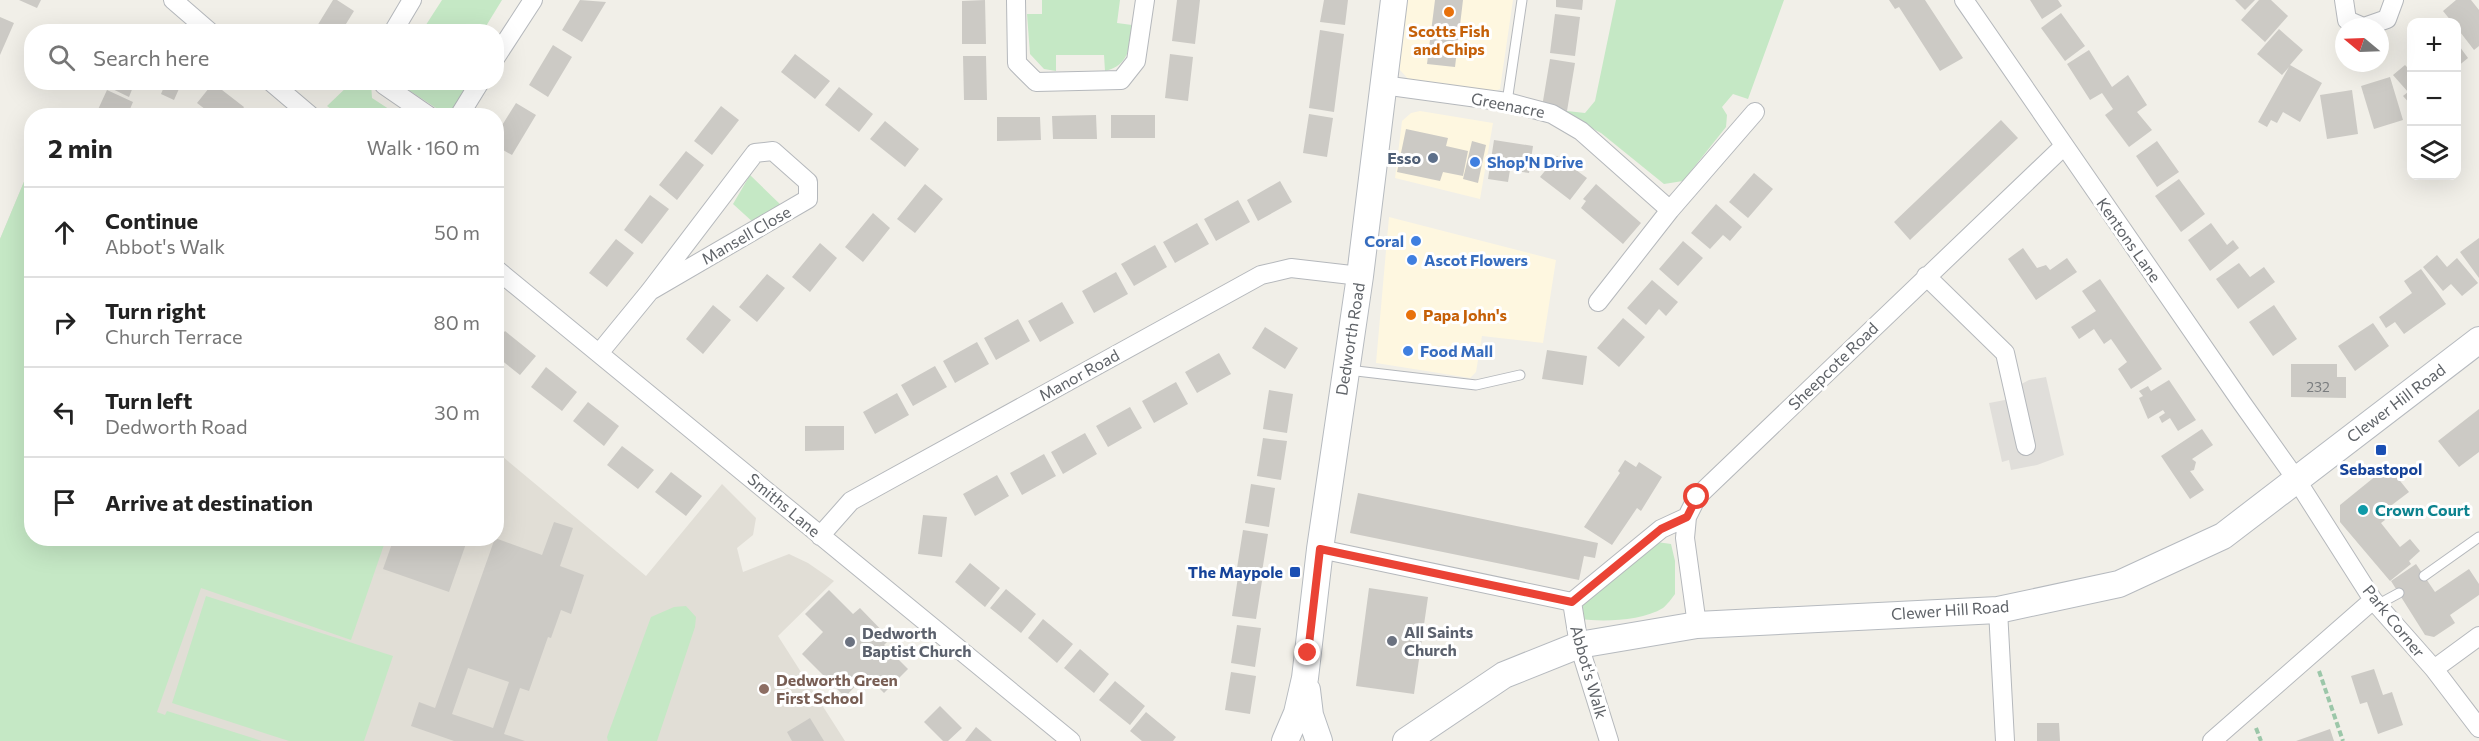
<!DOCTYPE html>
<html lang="en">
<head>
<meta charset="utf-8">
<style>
  :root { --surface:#fff; --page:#f2f2f2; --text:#222; --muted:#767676; --line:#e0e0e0 }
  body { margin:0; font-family:Commissioner,sans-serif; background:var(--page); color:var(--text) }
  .controls { position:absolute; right:18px; top:18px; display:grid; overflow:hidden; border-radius:12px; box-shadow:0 6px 24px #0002 }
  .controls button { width:54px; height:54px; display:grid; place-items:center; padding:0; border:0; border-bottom:2px solid var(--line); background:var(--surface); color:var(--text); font:30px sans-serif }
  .compass { position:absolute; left:2335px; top:18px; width:54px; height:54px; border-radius:50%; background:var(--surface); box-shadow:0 6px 24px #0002; rotate:289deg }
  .stop { position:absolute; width:18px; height:18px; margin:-14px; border:4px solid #ea4335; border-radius:50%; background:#fff }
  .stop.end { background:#ea4335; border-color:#fff; box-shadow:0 2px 6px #0008 }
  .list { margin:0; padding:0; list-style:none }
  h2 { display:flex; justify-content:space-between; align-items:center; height:78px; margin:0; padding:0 24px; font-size:26px }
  h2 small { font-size:20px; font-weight:400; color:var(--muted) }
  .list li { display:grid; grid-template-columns:39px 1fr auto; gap:18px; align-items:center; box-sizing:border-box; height:90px; padding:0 24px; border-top:2px solid var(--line) }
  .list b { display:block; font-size:22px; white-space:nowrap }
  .list p { margin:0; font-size:20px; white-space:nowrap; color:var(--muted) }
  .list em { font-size:20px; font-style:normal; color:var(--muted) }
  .icon { flex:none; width:33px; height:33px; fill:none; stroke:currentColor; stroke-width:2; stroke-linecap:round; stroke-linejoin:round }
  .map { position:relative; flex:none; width:2479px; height:741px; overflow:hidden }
  .search { position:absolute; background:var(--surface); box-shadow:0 6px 24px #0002; left:24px; top:24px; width:480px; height:66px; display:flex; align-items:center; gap:15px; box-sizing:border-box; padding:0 21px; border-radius:24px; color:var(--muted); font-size:22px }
  .panel { position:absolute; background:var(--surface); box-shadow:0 6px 24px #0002; left:24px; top:108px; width:480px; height:438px; border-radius:24px }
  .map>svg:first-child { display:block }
</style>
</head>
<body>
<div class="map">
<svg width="2479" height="741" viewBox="0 0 2479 741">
  <rect width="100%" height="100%" fill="#f1efe8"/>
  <!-- commercial -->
  <path fill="#fef7e0" d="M1406,0H1513L1500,89L1486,95L1411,82L1399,69Z
    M1420,111L1493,123L1480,199L1395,178L1402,121L1411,113Z
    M1389,217L1556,260L1543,343L1482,336L1476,372L1470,378L1376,363Z"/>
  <!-- industrial -->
  <path fill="#e0deda" d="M2046,377L2064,455L2037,465L2011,470L2009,460L2002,462L1989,403L2005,400L2010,390L2029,380Z"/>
  <!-- education -->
  <path fill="#e1ded6" d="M31,165L32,538H496L497,452L646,576L722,484L756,518L753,535L737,548L743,572L789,554L808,563L834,581L778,636L845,741H0V239Z"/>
  <!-- green -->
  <path fill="#c5e8c5" d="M442,0H502L483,31H422Z
    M1042,0H1120L1117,23L1132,25C1129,48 1130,65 1105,71L1104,55H1056V71L1044,69L1030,54L1027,14H1042Z
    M1616,0H1784L1748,99L1733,94L1722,107L1727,115L1726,127L1683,181L1664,184L1601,133L1565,114L1567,111L1585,113L1595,101Z
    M351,83H371L372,98L398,115H339L327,106Z
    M398,83H469L453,108H436Z
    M31,165L32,538L386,539L351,640L201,588L157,712L165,715L167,711L262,741H0V239Z
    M750,175L783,207L755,224L733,204Z
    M1657,542L1671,544L1675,561V594C1672,598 1667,605 1663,608C1642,621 1603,622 1580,619L1579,608L1640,553Z
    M206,596L393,656L364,741H289L172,703Z
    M686,606L696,617L695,627L657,741H608L607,737L651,617L674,607Z"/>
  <!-- building -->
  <path fill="#cccac5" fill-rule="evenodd" d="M19,0H41L37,8Z
    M333,0H337L354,11L341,32H315L314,31Z
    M580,0L606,2L582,42L562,30Z
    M985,0L986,44H962V1Z
    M1177,0H1200L1195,44L1172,41Z
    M1324,0H1348L1345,25L1320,22Z
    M1435,0H1463L1455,67L1427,64Z
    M1556,0H1583L1582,10L1556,7Z
    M1889,0H1925L1963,58L1940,71L1899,7L1895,9Z
    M2030,0H2058L2062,6L2042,19Z
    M2235,0H2255L2245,10Z
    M2259,0H2271L2288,16L2265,42L2241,20Z
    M2456,0H2471L2479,10V46L2474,50L2457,28V22H2452L2443,11Z
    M2061,13L2085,46L2065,61L2041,28Z
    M1555,14L1580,17L1575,56L1550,53Z
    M0,17L14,23L0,55Z
    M2279,29L2303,50L2290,65L2322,83L2300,122L2283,112L2277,123L2271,120L2267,127L2258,122L2289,67L2282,75L2257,54Z
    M1320,30L1344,34L1334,112L1309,108Z
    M2457,43L2468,58L2457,67Z
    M553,45L572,57L548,97L529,85Z
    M2089,50L2112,87L2128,75L2147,105L2137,112L2152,130L2129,147L2105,115L2113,109L2102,93L2090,100L2067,64Z
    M795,54L830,81L815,99L781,72Z
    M1170,54L1193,57L1188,101L1165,98Z
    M963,56H986L987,100H964Z
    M1550,59L1575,63L1567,111L1542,107Z
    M2405,65L2408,68L2412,65V106L2403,96L2408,92L2393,75Z
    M2390,77L2403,120L2374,129L2361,86Z
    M98,82H135L129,97Z
    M166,82H182L174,100L161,94Z
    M213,83L244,107L238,116H214L197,103Z
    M839,87L873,114L859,132L825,105Z
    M107,90L133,102L127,116H95Z
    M2352,90L2358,134L2327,139L2320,95Z
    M516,103L536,115L512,155L496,146V135Z
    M721,106L739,120L712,155L694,141Z
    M1309,114L1333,118L1327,157L1303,153Z
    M1096,115L1097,139H1053L1052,116Z
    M1111,115H1155V138H1111Z
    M997,117H1040L1041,140L997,141Z
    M2001,120L2018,138L1910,240L1894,222Z
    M885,121L919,149L905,167L870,139Z
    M1406,129L1448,138L1446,146L1468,151L1463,176L1443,172L1440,181L1397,172Z
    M1494,140L1533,146L1529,173L1510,170L1508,182L1488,179Z
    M1472,141L1486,145L1478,183L1463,179Z
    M2157,141L2179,172L2157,187L2136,156Z
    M686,151L704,165L677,200L659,185Z
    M1557,156L1587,178L1570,200L1540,177Z
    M1754,173L1773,189L1748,218L1729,202Z
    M2179,179L2205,214L2181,232L2155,196Z
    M1280,181L1292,202L1258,221L1247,200Z
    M925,184L943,199L915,233L897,219Z
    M1596,184L1641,223L1623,244L1581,208L1586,201L1583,199Z
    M650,195L669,209L642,244L624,230Z
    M1238,200L1250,222L1216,241L1204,219Z
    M1716,204L1742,227L1730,241L1723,235L1710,249L1691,233Z
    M873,213L890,228L863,262L845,247Z
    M1197,223L1209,244L1175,263L1163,242Z
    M2211,223L2227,245L2233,240L2239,248L2210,271L2188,240Z
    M2479,238V278L2460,252Z
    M616,239L634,253L607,287L589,273Z
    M1683,241L1703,258L1678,286L1659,269Z
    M820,243L837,258L810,292L792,277Z
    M1155,245L1167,267L1134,286L1121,264Z
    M2023,248L2037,268L2046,265L2050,270L2067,258L2077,272L2036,300L2008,259Z
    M2437,255L2447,267L2457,258L2478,283L2462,296L2451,284L2443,291L2423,267Z
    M2239,263L2250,277L2264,267L2275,282L2238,309L2216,279Z
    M2421,269L2446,304L2404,334L2395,322L2386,328L2379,317L2412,293L2404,281Z
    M1116,272L1128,294L1094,313L1082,291Z
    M767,274L785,288L757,322L739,307Z
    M2100,279L2162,369L2131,389L2118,369L2127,362L2111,339L2104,344L2094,329L2079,339L2071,327L2096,311L2082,291Z
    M1652,280L1678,302L1666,316L1659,309L1646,325L1627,308Z
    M1062,302L1074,323L1040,342L1028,321Z
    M713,305L731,320L703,354L686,339Z
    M2274,305L2297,339L2273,356L2249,322Z
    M1623,318L1645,337L1619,367L1597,348Z
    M1018,319L1030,341L996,360L984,338Z
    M2373,323L2389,346L2355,371L2338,346Z
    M1265,327L1298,348L1285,369L1252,348Z
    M505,331L536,356L520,375L496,356V342Z
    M977,342L989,364L955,383L943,361Z
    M1547,350L1587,356L1583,385L1542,379Z
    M1219,353L1231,374L1197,393L1185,372Z
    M2291,364H2337V377H2346V398L2291,397Z
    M935,366L947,387L913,406L901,385Z
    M546,367L577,392L562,411L531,387Z
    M2169,380L2196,420L2178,431L2170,418L2162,423L2159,417L2165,413L2163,410L2148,419L2139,398L2143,396L2139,391L2148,386L2151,391Z
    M1176,382L1188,404L1154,423L1142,401Z
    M1269,390L1293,394L1287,433L1263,429Z
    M897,393L909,415L875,434L863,412Z
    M588,402L619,426L604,446L573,421Z
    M1130,407L1142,428L1108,447L1096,426Z
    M2479,409V452L2459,467L2438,441Z
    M805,426H844V450L805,451Z
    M2202,429L2213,445L2192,459L2196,462L2194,470L2190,471L2204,490L2190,499L2161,456Z
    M1085,433L1097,454L1063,474L1051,452Z
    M1263,438L1287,441L1281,480L1257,476Z
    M622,446L654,470L638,489L607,465Z
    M1044,454L1056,476L1022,495L1010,473Z
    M1625,460L1636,467L1639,462L1662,477L1641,511L1637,508L1612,545L1584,527L1620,473L1618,471Z
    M2388,466L2409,492L2380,514L2385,520L2381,523L2400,547L2410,539L2420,551L2409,561L2411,564L2390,581L2340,522V505Z
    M671,472L702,496L686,516L655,492Z
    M997,475L1009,496L975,516L963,494Z
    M1251,484L1275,488L1269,527L1245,523Z
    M1358,493L1598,543L1595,558L1584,556L1579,580L1350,533Z
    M923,515L947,517L942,557L918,554Z
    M554,522L573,528L560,566L584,575L571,614L561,610L551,638L548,637L529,691L520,688L504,734L525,741H454L411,726L419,702L435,708L495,538L542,555ZM468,668L509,682L493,728L452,714Z
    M1243,530L1268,534L1262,572L1237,568Z
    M394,538H468L449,592L383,569Z
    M970,563L1000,588L985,607L955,582Z
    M2416,564L2435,592L2469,569L2479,584V595L2450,615L2455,623L2434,637L2425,635L2391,581Z
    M1238,577L1262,581L1256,619L1232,616Z
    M1369,588L1428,597L1414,694L1356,686Z
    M1006,589L1036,614L1021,633L990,608Z
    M829,590L853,614L860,608L890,639L884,645L908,669L884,693L866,675L845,697L802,654L823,632L805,614Z
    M1043,619L1073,644L1057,663L1028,638Z
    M1237,625L1261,628L1255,667L1231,663Z
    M1080,649L1109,674L1094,693L1064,668Z
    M2374,669L2383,695L2392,692L2403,725L2378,734L2367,702L2360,704L2351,676Z
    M1231,672L1256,676L1250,714L1225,710Z
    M1115,681L1145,706L1130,725L1099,700Z
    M940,706L962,728L948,741H943L924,722Z
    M1146,712L1176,737L1173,741H1142L1130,731Z
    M810,718L824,741H792L787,732Z
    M2037,723H2059L2060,741H2037Z
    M976,727L990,739L992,741H965Z
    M2330,729L2334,741H2296Z"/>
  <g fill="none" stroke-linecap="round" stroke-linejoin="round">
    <defs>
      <path id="lane" d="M1507,102L1522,0
        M1348,370L1476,385L1520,375
        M2424,576L2479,537
        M2377,605L2399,593"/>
      <path id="street" d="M173,0L210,32
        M1016,0L1017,63L1036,82L1121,80L1136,61L1145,0
        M1964,0L2242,403L2296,479L2373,600L2434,669L2479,728
        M2344,0L2347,20L2363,27
        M2364,27L2387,19L2394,0
        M393,32L412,0
        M496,57L533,0
        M271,82L311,116
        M384,82V85L429,116
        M1383,85L1507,102L1552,114L1581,131L1670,210
        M459,116L480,82
        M496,269L1071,741
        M1926,276L2005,353L2026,446
        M1598,302L1670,210L1755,112
        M600,352L650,291L755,153L773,151L808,182V199L650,291
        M820,536L851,501L1261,275L1291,268L1360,276
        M1320,549L1572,602
        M1998,610L2005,741
        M1697,625L1685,538L1687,517L1697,497L2064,146
        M2434,669L2479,636
        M1609,741L1579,645L1572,602L1661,529L1687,517
        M2212,741L2373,600"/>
      <path id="secondary" d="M1307,690L1310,715L1319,741
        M1285,741L1297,713L1305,678L1320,549L1360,276L1394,0
        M1406,741L1504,675L1579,645L1697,625L1998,610L2119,584L2223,536L2479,340"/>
    </defs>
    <!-- lane casing -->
    <use href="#lane" stroke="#b5b8bc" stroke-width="11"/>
    <!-- street casing -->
    <use href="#street" stroke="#b5b8bc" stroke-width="20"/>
    <!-- secondary casing -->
    <use href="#secondary" stroke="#b6babf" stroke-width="28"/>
    <!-- path -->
    <path stroke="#9cc7a9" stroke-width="4" stroke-dasharray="6 3" stroke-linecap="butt" d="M2319,671L2343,741
      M2256,728L2261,741"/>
    <!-- lane -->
    <use href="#lane" stroke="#fff" stroke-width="9"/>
    <!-- street -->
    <use href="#street" stroke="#fff" stroke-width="18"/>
    <!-- secondary -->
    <use href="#secondary" stroke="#fff" stroke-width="26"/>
  </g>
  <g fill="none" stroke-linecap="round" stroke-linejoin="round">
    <!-- route -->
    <path stroke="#ea4335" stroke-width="8" d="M1308,653L1320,549L1572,602L1661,529L1687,517L1697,497"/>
  </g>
  <!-- markers -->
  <g fill="#e8710a" stroke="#fff" stroke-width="2">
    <circle cx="1449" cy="12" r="6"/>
    <circle cx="1411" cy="315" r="6"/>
  </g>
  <circle fill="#5c6f8a" stroke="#fff" stroke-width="2" cx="1433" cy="158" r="6"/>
  <g fill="#3f7fe0" stroke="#fff" stroke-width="2">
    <circle cx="1475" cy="162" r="6"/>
    <circle cx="1416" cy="241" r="6"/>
    <circle cx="1412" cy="260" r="6"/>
    <circle cx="1408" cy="351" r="6"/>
  </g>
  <g fill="#1a4fb4" stroke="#fff" stroke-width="2">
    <rect x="2375" y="444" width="12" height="12" rx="3"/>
    <rect x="1289" y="566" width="12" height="12" rx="3"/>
  </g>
  <circle fill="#0f9aa8" stroke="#fff" stroke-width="2" cx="2363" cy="510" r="6"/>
  <g fill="#6b7280" stroke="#fff" stroke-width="2">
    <circle cx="1392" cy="641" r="6"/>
    <circle cx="850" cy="642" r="6"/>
  </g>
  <circle fill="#8d6e63" stroke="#fff" stroke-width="2" cx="764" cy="689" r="6"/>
  <g text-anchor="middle" stroke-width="6" stroke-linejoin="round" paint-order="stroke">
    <!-- number labels -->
    <g font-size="14" fill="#7a7d7f">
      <text x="2318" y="392">232</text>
    </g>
    <!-- food labels -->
    <g font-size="16" font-weight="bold" fill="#c56008" stroke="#fff">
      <text x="1449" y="37">Scotts Fish<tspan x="1449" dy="18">and Chips</tspan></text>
      <text x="1423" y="321" text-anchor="start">Papa John's</text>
    </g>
    <!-- street labels -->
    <g font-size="16" fill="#5f6368" stroke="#fff">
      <text transform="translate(1508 105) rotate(11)" y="6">Greenacre</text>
      <text transform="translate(746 235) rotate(-30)" y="6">Mansell Close</text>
      <text transform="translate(2129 240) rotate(55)" y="6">Kentons Lane</text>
      <text transform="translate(1350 339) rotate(-81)" y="6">Dedworth Road</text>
      <text transform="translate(1833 366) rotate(-44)" y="6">Sheepcote Road</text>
      <text transform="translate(1079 375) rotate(-29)" y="6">Manor Road</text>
      <text transform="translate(2396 403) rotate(-37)" y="6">Clewer Hill Road</text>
      <text transform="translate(784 505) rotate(40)" y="6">Smiths Lane</text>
      <text transform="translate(1950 610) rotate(-4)" y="6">Clewer Hill Road</text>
      <text transform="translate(2394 621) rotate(51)" y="6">Park Corner</text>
      <text transform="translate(1589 672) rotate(74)" y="6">Abbot's Walk</text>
    </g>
    <!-- service labels -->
    <g font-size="16" font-weight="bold" fill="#4e5e75" stroke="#fff" text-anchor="end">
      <text x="1421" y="164">Esso</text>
    </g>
    <!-- shop labels -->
    <g font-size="16" font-weight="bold" fill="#366cbe" stroke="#fff" text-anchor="start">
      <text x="1487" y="168">Shop'N Drive</text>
      <text x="1404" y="247" text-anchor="end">Coral</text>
      <text x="1424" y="266">Ascot Flowers</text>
      <text x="1420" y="357">Food Mall</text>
    </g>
    <!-- transit labels -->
    <g font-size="16" font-weight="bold" fill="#164399" stroke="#fff">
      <text x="2381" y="475">Sebastopol</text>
      <text x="1283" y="578" text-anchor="end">The Maypole</text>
    </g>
    <!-- culture labels -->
    <g font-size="16" font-weight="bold" fill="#0d838f" stroke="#fff" text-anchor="start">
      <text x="2375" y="516">Crown Court</text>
    </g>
    <!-- worship labels -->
    <g font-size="16" font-weight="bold" fill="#5b616d" stroke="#fff" text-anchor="start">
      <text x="1404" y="638">All Saints<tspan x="1404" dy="18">Church</tspan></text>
      <text x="862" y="639">Dedworth<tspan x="862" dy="18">Baptist Church</tspan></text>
    </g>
    <!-- education labels -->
    <g font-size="16" font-weight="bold" fill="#785e54" stroke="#fff" text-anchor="start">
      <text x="776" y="686">Dedworth Green<tspan x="776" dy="18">First School</tspan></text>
    </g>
  </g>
</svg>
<div class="controls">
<button>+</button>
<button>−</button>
<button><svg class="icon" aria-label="layers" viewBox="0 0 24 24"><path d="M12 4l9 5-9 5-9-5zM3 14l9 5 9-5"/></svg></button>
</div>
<svg class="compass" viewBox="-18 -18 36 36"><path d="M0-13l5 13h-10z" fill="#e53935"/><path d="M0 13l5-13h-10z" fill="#767676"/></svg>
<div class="stop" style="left:1697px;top:497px"></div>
<div class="stop end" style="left:1308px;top:653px"></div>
<div class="search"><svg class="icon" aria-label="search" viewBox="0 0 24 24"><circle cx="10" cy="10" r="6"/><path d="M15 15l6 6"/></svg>Search here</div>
<section class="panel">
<h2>2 min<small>Walk · 160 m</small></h2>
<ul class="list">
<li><svg class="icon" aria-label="ahead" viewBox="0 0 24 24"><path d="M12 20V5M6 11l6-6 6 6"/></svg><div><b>Continue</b><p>Abbot's Walk</p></div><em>50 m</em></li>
<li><svg class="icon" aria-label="right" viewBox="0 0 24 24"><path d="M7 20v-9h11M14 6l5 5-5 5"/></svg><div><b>Turn right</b><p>Church Terrace</p></div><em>80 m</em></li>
<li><svg class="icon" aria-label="left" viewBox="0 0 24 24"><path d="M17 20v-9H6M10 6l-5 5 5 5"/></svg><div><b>Turn left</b><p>Dedworth Road</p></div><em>30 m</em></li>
<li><svg class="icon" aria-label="arrive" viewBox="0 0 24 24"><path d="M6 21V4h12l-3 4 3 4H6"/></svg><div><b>Arrive at destination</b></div></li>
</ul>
</section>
</div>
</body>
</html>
